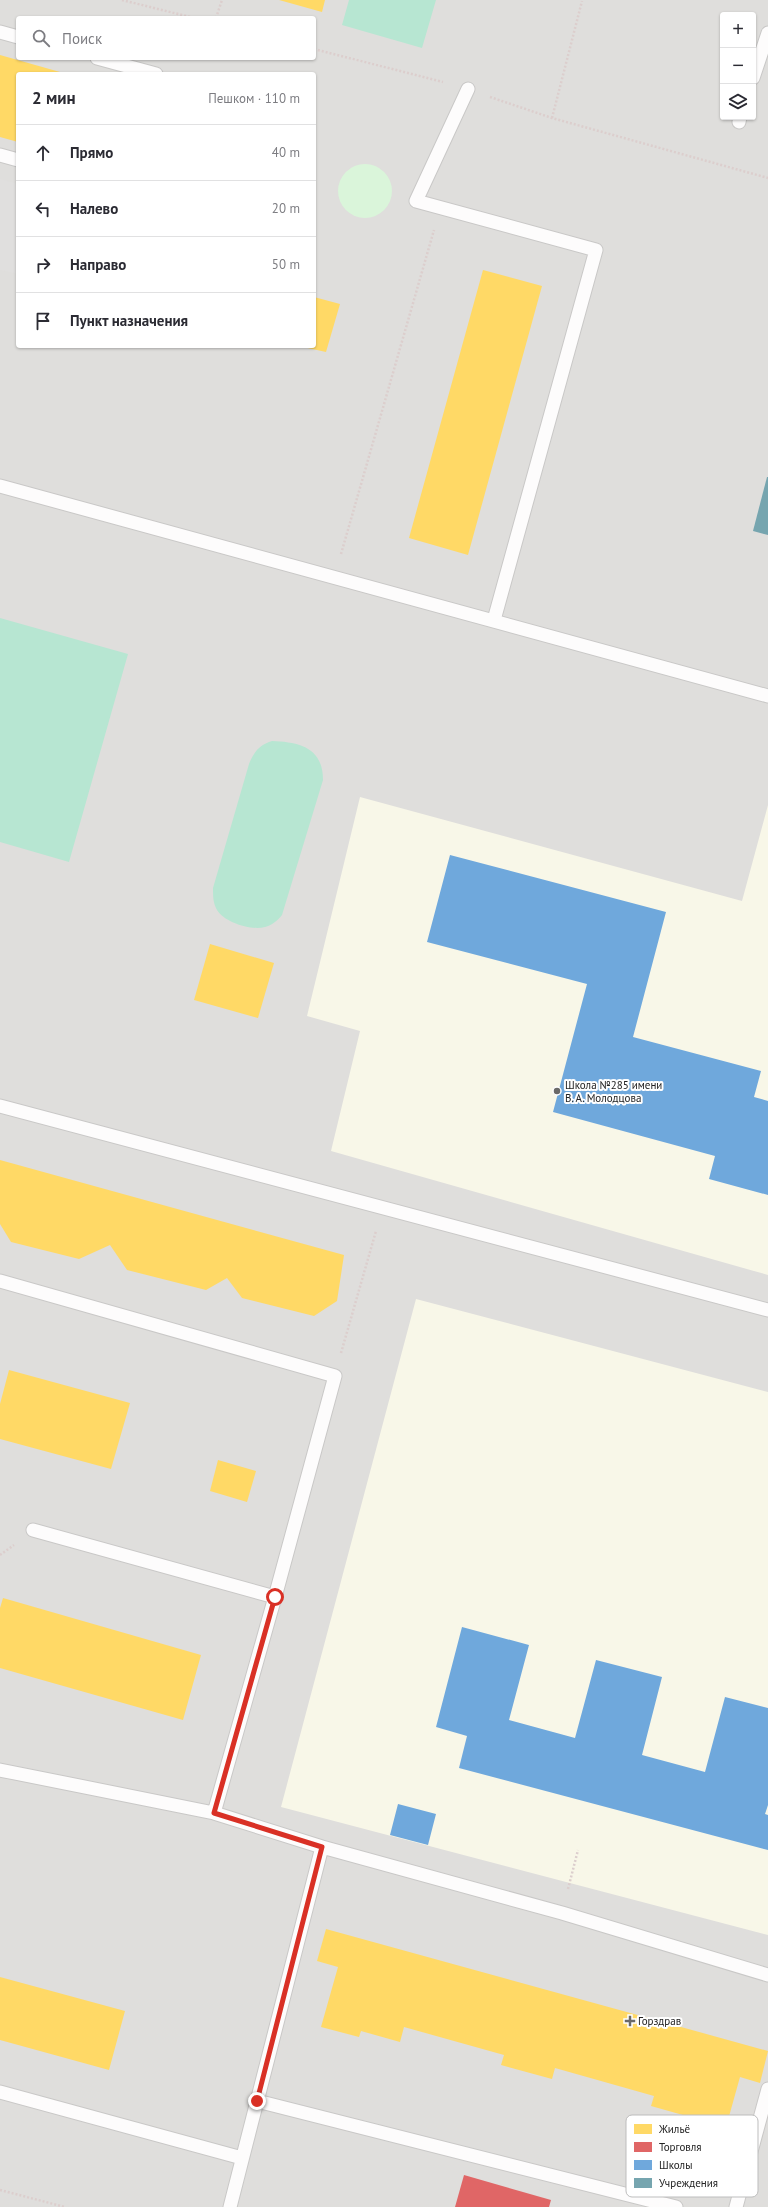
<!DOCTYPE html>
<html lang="ru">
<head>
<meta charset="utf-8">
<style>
  :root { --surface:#fff; --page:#f2f2f3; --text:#2b2b33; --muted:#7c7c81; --line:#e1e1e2 }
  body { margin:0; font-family:"PT Sans",sans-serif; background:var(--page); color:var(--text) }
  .controls { position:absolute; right:12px; top:12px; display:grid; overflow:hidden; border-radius:4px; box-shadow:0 1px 3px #0004 }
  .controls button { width:36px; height:36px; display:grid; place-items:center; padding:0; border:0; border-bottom:1px solid var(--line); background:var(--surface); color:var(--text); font:20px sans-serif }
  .stop { position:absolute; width:12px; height:12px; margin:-9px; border:3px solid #d93025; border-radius:50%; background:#fff }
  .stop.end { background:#d93025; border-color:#fff; box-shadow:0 1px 4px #0008 }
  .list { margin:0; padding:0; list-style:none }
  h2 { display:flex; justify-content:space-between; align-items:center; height:52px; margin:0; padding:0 16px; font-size:17px }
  h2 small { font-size:13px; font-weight:400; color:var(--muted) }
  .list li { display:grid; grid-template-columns:26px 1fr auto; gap:12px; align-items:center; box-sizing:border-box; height:56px; padding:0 16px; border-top:1px solid var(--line) }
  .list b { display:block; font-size:15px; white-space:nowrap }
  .list em { font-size:13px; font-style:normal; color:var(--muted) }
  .icon { flex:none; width:22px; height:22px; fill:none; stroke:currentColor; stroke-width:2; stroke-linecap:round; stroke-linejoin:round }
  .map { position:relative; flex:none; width:768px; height:2207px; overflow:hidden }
  .search { position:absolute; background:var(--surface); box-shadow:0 1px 3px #0004; left:16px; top:16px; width:300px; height:44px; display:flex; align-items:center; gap:10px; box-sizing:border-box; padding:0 14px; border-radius:4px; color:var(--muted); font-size:15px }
  .panel { position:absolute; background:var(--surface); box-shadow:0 1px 3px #0004; left:16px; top:72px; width:300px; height:276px; border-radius:4px }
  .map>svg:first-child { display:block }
</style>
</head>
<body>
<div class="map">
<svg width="768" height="2207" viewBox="0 0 768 2207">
  <rect width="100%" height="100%" fill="#f0eeeb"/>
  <!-- residential -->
  <path fill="#dfdedc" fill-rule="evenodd" d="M0,0H768V2207H0ZM723,15H753V117H723ZM18,18H314V58H18ZM18,74H314V346H18Z"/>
  <!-- education -->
  <path fill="#f8f7e8" d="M360,797L742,901L768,805V1275L331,1151L360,1031L307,1016Z
    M416,1299L768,1392V1935L281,1807Z"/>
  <!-- park -->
  <path fill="#daf5da" d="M338 191a27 27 0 1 1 54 0a27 27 0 1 1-54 0Z"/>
  <!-- pitch -->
  <path fill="#b7e6d2" d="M349,0H436L422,48L342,25Z
    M0,618L128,654L69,862L0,842Z
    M272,741C300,742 323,748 323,780L282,915C277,921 272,925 265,927C251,931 224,922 217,910C213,903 213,896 213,888L249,764C254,751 260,745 272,741Z"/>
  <!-- parking -->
  <path fill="#e0dfde" d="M0,179L18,184V274L0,270Z"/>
  <!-- homes -->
  <path fill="#ffd966" d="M279,0H325L322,12Z
    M0,55L67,74H18V142L0,137Z
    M483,270L542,286L468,555L409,538Z
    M314,297L340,304L326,352L303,347L314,346Z
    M210,944L274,963L258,1018L194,1000Z
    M0,1160L344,1255L337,1301L314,1316L242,1298L227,1278L206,1290L127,1270L110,1245L79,1259L11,1242L0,1224Z
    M9,1370L130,1403L111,1469L0,1439V1404Z
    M218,1460L256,1471L247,1502L210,1491Z
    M3,1598L201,1655L183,1720L0,1668V1608Z
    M326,1929L768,2051L760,2083L740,2077L723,2138L687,2128L690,2117L651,2106L654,2096L555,2068L552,2079L501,2065L504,2055L404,2027L400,2042L361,2031L359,2037L321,2027L338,1967L317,1961Z
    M0,1977L125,2011L109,2070L0,2040Z"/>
  <!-- shops -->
  <path fill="#e06666" d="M464,2175L551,2200L549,2207H455Z"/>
  <!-- schools -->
  <path fill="#6fa8dc" d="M450,855L666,912L633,1037L761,1071L754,1097L768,1101V1195L709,1179L715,1156L553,1112L587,984L427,942Z
    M462,1627L529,1645L509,1720L575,1738L596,1660L662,1677L642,1755L705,1772L725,1697L768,1708V1805L765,1814L768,1815V1850L459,1768L467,1736L436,1727Z
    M398,1804L436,1814L428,1845L390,1835Z"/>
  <!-- public -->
  <path fill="#76a5af" d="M767,477H768V535L753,531Z"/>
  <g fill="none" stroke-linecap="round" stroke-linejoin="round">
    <defs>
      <path id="service" d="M0,32L18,37
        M97,58L156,74
        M753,78L768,33
        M468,89L416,201L596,250L494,620
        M739,122L740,117
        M0,155L18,160
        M0,486L768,696
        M0,1106L768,1310
        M0,1281L335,1376L275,1597L214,1813
        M33,1530L275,1597
        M0,1770L214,1813L322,1847L562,1913L768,1975
        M0,2092L242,2158
        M257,2101L676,2207
        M230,2207L322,1847
        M736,2207L768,2089"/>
    </defs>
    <!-- service casing -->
    <use href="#service" stroke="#c9c8c7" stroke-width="15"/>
    <!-- path -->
    <path stroke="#dccecd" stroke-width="2.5" stroke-dasharray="2 2" stroke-linecap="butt" d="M122,0L194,18
      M216,18L222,0
      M314,49L443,82
      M490,97L552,118L768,178
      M552,118L582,1
      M341,554L434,230
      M341,1353L376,1231
      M0,1555L14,1545
      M568,1889L578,1850
      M0,2190L65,2207"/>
    <!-- service -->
    <use href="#service" stroke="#fdfcfc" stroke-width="13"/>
  </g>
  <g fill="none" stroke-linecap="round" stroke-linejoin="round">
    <!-- route -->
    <path stroke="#d93025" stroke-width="5" d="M257,2101L322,1847L214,1813L275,1597"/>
  </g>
  <!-- markers -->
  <g fill="#6a6968" stroke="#fff" stroke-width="1.5">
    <circle cx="557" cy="1091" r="4"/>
    <path d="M628 2015h4v4h4v4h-4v4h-4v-4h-4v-4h4z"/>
  </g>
  <g text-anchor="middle" stroke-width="4" stroke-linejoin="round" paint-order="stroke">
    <!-- poi labels -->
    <g font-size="11" fill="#222" stroke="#fff" text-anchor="start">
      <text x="565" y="1089">Школа №285 имени<tspan x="565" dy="13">В. А. Молодцова</tspan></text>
      <text x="638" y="2025">Горздрав</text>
    </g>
  </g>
  <!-- legend -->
  <rect x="626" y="2115" width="132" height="82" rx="6" fill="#fff" stroke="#bdbdbd" stroke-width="1"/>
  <rect x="634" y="2124" width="18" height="10" fill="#ffd966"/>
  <rect x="634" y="2142" width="18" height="10" fill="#e06666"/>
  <rect x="634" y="2160" width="18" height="10" fill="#6fa8dc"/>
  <rect x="634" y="2178" width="18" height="10" fill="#76a5af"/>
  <g font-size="11" fill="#222">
    <text x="659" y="2133">Жильё</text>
    <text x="659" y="2151">Торговля</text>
    <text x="659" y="2169">Школы</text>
    <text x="659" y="2187">Учреждения</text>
  </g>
</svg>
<div class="controls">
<button>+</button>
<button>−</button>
<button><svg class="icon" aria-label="layers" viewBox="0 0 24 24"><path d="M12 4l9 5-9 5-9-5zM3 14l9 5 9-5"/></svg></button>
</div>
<div class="stop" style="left:275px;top:1597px"></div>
<div class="stop end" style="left:257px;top:2101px"></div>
<div class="search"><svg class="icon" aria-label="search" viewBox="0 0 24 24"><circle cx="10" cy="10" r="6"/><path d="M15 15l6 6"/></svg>Поиск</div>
<section class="panel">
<h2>2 мин<small>Пешком · 110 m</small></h2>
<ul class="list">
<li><svg class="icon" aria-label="ahead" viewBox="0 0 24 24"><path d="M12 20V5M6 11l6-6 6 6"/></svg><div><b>Прямо</b></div><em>40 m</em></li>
<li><svg class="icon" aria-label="left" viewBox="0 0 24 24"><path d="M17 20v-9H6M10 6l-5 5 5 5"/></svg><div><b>Налево</b></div><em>20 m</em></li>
<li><svg class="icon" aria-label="right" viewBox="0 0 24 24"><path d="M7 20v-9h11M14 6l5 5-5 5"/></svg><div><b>Направо</b></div><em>50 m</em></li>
<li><svg class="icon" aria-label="arrive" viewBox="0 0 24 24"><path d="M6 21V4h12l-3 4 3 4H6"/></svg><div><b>Пункт назначения</b></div></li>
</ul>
</section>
</div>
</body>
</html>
